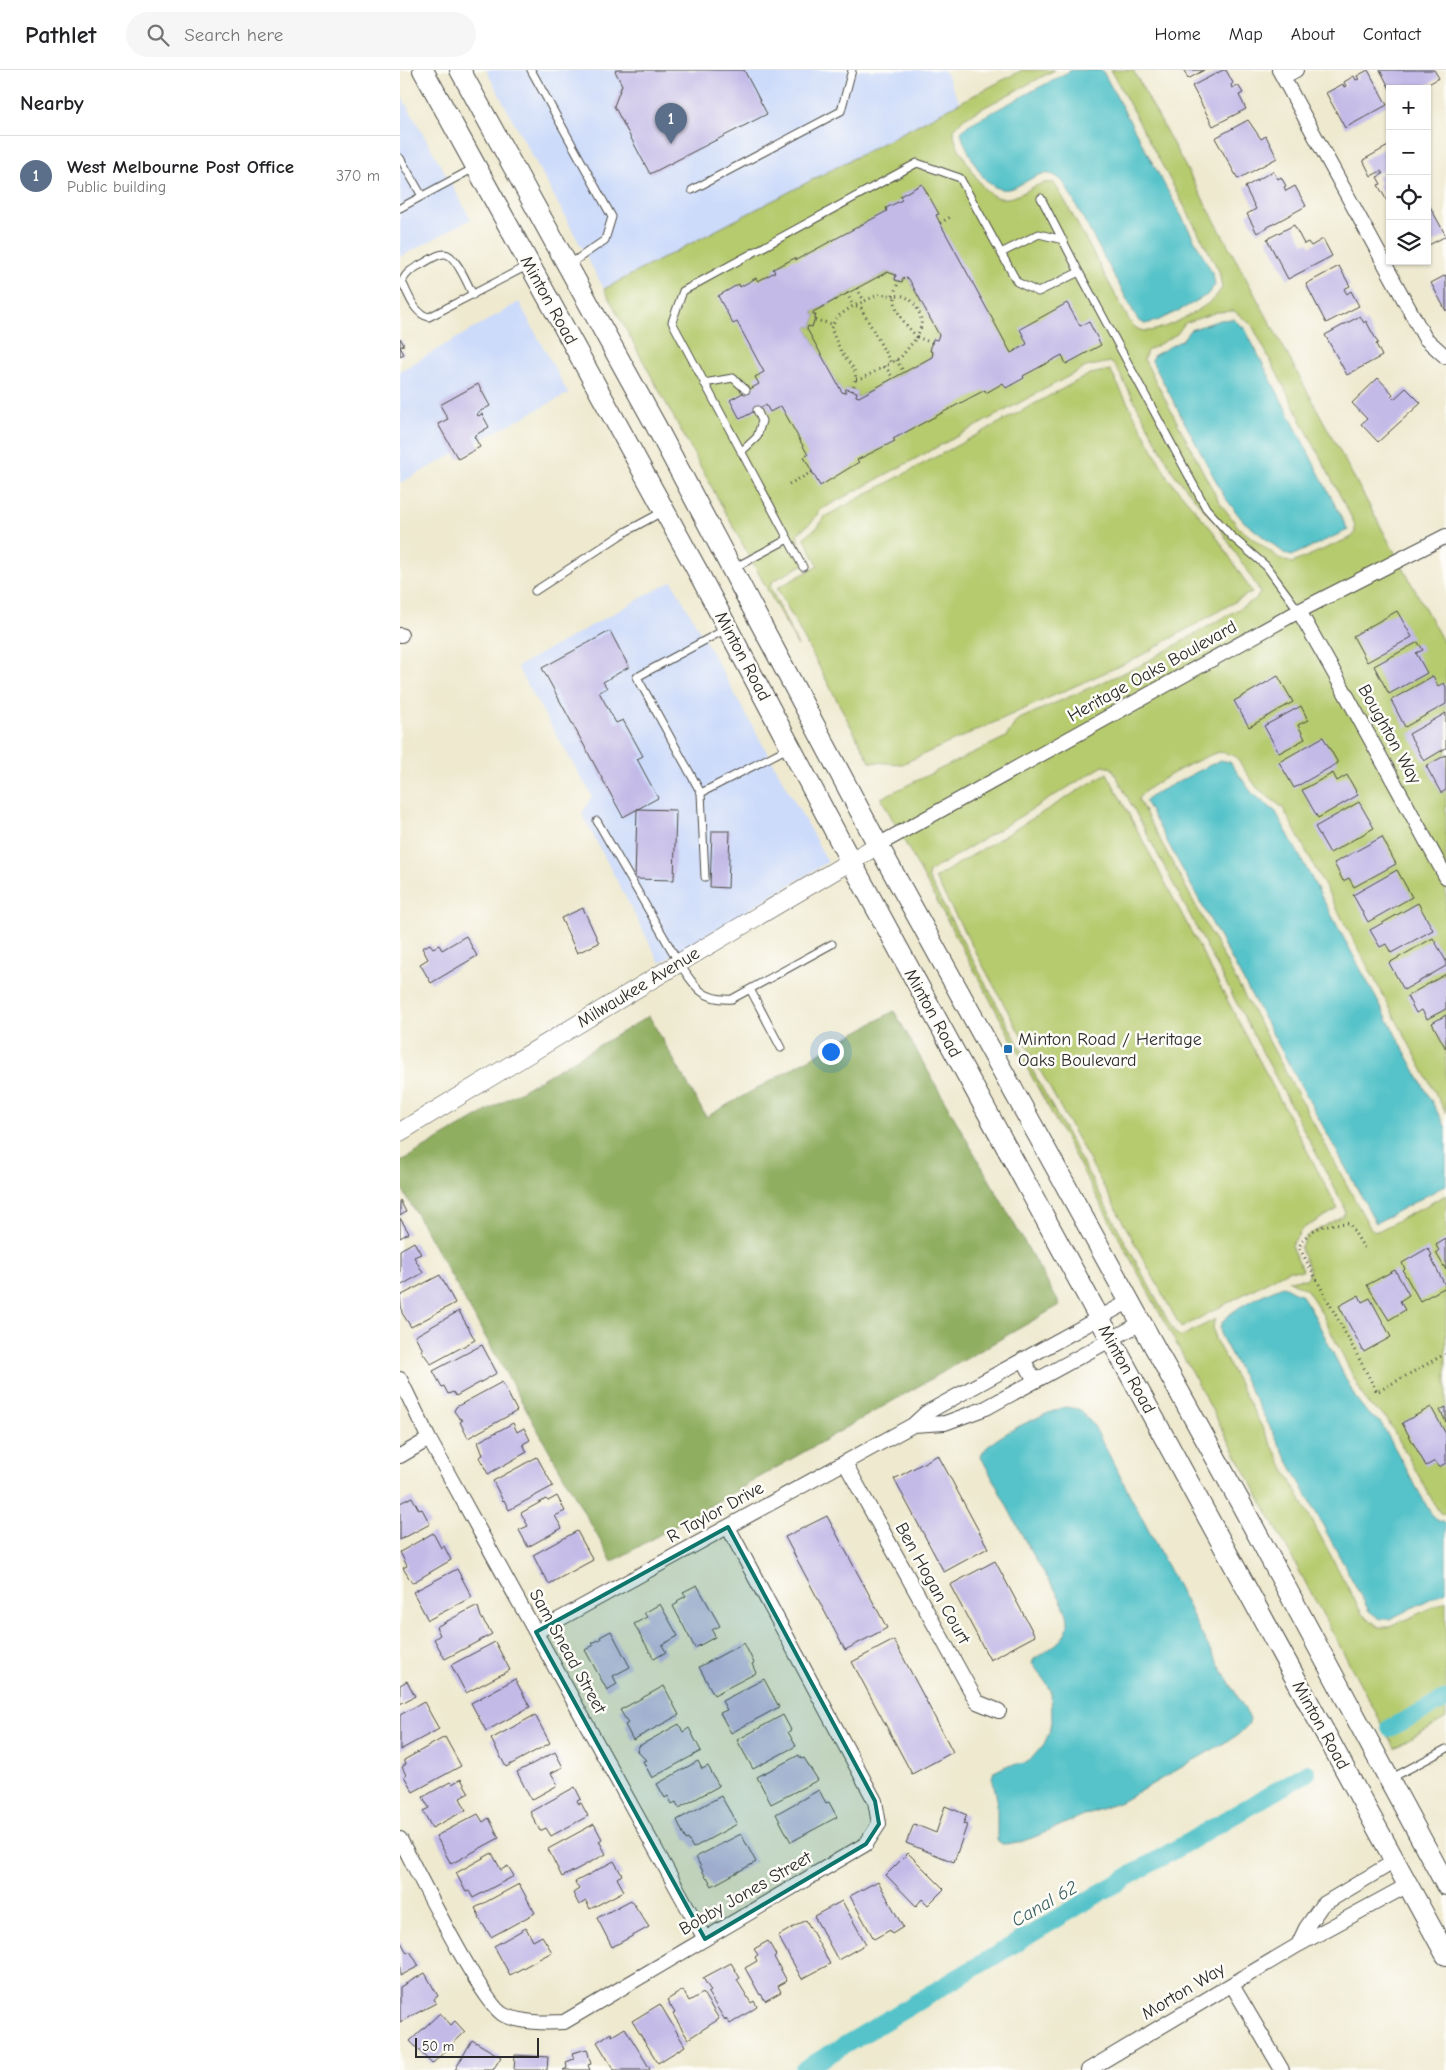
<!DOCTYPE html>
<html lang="en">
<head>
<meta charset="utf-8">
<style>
  :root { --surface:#fff; --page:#f6f6f6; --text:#202124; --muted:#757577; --line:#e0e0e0; --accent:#b45309 }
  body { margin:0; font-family:"Comic Neue",sans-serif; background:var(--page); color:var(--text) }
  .controls { position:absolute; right:15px; top:15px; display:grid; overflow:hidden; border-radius:0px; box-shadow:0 1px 4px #0004 }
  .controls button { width:45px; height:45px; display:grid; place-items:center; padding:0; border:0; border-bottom:1px solid var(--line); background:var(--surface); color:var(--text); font:25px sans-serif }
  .scale { position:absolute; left:15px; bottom:12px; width:124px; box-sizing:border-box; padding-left:5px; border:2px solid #2b2b2b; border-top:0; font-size:14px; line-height:18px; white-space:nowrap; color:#2b2b2b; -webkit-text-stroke:4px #fdfcf7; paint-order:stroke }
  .you { position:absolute; left:430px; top:981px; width:18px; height:18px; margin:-12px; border:4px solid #fff; border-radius:50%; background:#1a73e8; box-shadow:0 0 0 8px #1a73e833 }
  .badge { display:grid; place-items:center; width:32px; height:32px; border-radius:50%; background:var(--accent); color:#fff; font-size:16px; font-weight:700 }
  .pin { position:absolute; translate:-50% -41px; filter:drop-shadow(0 1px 2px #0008) }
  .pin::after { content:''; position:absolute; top:26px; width:18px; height:15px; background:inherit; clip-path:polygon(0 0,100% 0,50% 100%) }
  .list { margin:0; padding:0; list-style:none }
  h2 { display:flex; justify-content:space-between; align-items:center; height:65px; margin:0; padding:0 20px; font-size:21px }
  h2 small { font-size:16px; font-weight:400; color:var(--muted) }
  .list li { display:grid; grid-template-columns:32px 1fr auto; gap:15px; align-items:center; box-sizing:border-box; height:80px; padding:0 20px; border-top:1px solid var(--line) }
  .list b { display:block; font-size:19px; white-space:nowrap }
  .list p { margin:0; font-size:16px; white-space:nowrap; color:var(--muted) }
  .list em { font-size:16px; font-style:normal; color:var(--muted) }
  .icon { flex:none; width:28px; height:28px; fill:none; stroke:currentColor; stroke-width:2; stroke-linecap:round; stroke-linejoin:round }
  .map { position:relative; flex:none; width:1046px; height:2000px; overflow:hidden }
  header { display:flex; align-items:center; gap:30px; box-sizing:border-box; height:70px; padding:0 25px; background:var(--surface); border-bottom:1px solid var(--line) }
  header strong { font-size:24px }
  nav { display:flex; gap:28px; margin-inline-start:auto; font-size:18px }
  .search { width:350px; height:45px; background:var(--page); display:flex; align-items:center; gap:12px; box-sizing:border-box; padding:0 18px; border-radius:28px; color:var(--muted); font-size:19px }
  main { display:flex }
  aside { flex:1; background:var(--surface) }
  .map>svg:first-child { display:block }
</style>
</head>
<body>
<header>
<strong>Pathlet</strong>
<div class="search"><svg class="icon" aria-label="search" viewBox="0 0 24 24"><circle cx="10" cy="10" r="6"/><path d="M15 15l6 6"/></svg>Search here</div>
<nav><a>Home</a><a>Map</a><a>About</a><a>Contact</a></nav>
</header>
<main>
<aside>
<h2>Nearby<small></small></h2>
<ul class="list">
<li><span class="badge" style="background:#5c6f8a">1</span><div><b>West Melbourne Post Office</b><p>Public building</p></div><em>370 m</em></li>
</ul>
</aside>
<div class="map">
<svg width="1046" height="2000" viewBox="0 0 1046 2000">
  <rect width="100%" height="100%" fill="#fdfcf7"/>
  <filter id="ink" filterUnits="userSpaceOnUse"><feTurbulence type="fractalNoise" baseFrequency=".02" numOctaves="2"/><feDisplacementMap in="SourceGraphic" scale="10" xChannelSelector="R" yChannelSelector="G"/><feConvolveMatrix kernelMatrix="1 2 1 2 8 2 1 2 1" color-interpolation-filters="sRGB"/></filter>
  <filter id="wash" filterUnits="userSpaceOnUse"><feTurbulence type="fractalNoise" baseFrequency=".0096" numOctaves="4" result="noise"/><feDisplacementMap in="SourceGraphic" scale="20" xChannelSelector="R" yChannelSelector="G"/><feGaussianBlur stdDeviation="1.12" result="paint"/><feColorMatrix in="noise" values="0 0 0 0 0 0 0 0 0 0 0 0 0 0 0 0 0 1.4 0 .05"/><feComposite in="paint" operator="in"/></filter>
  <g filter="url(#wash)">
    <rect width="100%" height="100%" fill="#eee9cf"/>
    <!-- built -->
    <path fill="#cddbfa" d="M86,0H544L560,33L204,219Z
      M0,23L71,149L0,187Z
      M119,232L169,325H165L0,413V301Z
      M272,511L428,792L260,893L182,744L192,726L117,597Z"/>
    <!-- green -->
    <path fill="#b6ca6e" stroke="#707a4c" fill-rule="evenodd" d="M622,0H655L564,48L554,59C553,72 562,83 568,94C585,123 595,139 628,120C637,115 644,111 654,113L665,131L724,241C729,250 734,261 746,261C761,262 800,241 812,230C816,227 819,222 822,218L819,201L711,0H733L1046,577V1043L883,738L857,718L835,686C829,684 821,681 816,683C800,688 745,716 738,729L969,1156L973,1160L978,1161L1046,1125V1445L1041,1444L1036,1437L987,1349L968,1334L962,1324L920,1240L907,1220L888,1210L906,1209L909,1206V1198L900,1178L907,1166L942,1146L945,1143L944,1136L712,698L703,696L529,802L528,807L774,1262L778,1265L782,1266L816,1249L813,1255L815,1269L962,1544L979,1557H990L1046,1531V1648L995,1678L481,728L606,667L617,650L739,596L856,529L860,523L858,518L819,457L774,404L716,297L710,292L686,297L420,440L413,451L397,464L398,470L408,492L373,511L370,517L398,576L204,219ZM498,197L514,204L547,272L529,298L453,333L435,325L402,251L408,236ZM834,241L852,255L948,441C952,449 959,460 952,467L892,493L880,489L839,458L818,430L744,289L747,281L777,264L785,253L817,242Z
      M487,202L496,205L495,210L502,212L504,207L509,209L539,265L537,270L532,273L530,281L533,282L532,287L459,327L456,326L457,322L446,319L445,323L442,322L407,259L408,256L412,257L416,245L413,244V242Z
      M710,300L768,408L813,461L852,522L735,589L502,694L470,692L377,518L418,496L404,467L418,457L424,447L690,304Z
      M707,703L938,1139L902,1159L891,1176L903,1201L889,1200L781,1258L535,808Z"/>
    <!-- forest -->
    <path fill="#90ae61" stroke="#5e6c46" d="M494,941L660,1235L212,1492L0,1115V1092L249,946L306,1047Z"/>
    <!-- water -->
    <path fill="#55c3c9" stroke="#40777a" d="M672,0H702L813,204L815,215L807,225L784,238L757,251L745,254L738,250L664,113C638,83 617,137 589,113C579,105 569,82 563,70L561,62L568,55Z
      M833,249L845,259L948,460L891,486L884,483L843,451L824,426L752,291L753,286L782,270L790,260L820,250Z
      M820,690L830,692L852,723L876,742L1046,1058V1115L976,1153L745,731L756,723Z
      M883,1216C890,1219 894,1223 901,1224L913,1243L955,1327L968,1344L981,1353L1030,1442L1037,1450L1046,1454V1521L990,1549H980L969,1541L821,1266C821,1263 820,1260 820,1258C823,1241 868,1222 883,1216Z
      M665,1337L679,1339L694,1356L789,1538C805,1576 831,1612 850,1649L848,1655L838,1665L721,1732L684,1745L637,1766L618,1773L602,1774L597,1770V1729L592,1707L594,1702L606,1696L624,1693L632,1688L644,1674L649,1663L652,1652L651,1620L632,1593L634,1589C647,1580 669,1570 668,1552C668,1536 649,1511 641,1498C619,1462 601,1423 581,1387C585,1368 646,1343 665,1337Z"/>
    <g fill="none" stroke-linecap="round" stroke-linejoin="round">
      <!-- canal -->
      <path stroke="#55c3c9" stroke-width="18" d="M990,1658L1046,1629
        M403,2000L700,1823L907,1703"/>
    </g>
    <g id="blocks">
      <!-- building -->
      <path fill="#c3bae7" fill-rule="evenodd" d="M217,0H344L367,44L250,104L214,36L222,15L215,1Z
        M784,0H804L788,9Z
        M823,0H826L833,13L831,15L832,18L838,15L843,23L839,25L846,39L813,56L792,16Z
        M968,0L987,35L945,58L926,23L943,14L944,17L946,16L944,12L954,6L956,10L959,9L957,6Z
        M980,0H1034L1039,8L1020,19H990Z
        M848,50L861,69L866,66L877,88L838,109L815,68Z
        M990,75V129L987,131L978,115L981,114L977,107L983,104L981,101L971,106L963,90Z
        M873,101L878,109L881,107L886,116L884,117L886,121L895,116L906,136L857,163L847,144L856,139L845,117Z
        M522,114L539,144L536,145L540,153L611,283L627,274L620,259L667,233L680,256L689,252L701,275L666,294L662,285L623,306L624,308L606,318L603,313L586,323L585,320L493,369L495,371L457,390L459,392L420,416L404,387L408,385L381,336L370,342L366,335L340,349L330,330L359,314L355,307L364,302L337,252L333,254L318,226L339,214L340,217L356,208L358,211L375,202L373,199L395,188L396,190L487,141L486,138L502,130L500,126ZM487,202L496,205L495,210L502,212L504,207L509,209L539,265L537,270L533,269L530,281L533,282L532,287L459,327L456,326L457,322L446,319L445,323L442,322L407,259L408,256L412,257L416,245L413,244V242Z
        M1027,131L1046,166L1027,176Z
        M894,155L904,174L908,172L911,176L923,169L932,186L888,209L867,169Z
        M939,196L950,216L944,219L947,224L951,221L959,236L926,253L906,214Z
        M1046,205V241L1031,213Z
        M960,246L964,253L966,251L978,273L976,274L982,286L947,305L925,265Z
        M0,268L4,275L0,277L4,284L0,286Z
        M978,308L993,324L991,326L994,329L1006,318L1021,333L978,372L961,354L967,349L952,333Z
        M78,314L90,336L77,343L78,346L82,344L89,357L74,366L80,377L58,389L38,354L48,349L40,335Z
        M997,541L1012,567L967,592L953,566Z
        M210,561L229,597L203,612L207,618L199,622L216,653L223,650L243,686L237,689L258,728L223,747L142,598Z
        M1018,572L1023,580L1016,583L1027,603L989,624L974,596Z
        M878,606L893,632L849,657L834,631Z
        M1033,606L1038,616L1044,613L1046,617V634L1005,657L991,630Z
        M901,636L908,650L898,655L905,669L879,683L864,656Z
        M1046,643V678L1024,691L1009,664Z
        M923,667L938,693L894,718L879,692Z
        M1046,685V720L1041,723L1026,696Z
        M933,703L937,711L947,705L958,725L918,748L902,720Z
        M959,732L974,758L930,783L915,757Z
        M237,739L276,740L274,810L235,809Z
        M312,761H330L328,818L310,817Z
        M982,767L996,794L954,817L949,808L943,811L934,793Z
        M997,800L1012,827L968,852L953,825Z
        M1018,833L1033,860L991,883L986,874L980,877L970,860Z
        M183,838L199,873L177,883L161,848Z
        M66,866L77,886L31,913L20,894L28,889L22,878L30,874L33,878L39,875L42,880Z
        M1033,868L1046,891V896L1004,920L989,893Z
        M1046,904V939L1027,949L1022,940L1016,943L1007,926Z
        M1046,945V979L1032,953Z
        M0,1130L6,1142L0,1146Z
        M0,1148L9,1163L0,1168Z
        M1046,1169V1200L1036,1183L1039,1181L1036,1175Z
        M14,1172L21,1184L14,1187L23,1203L0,1216V1180Z
        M1028,1178L1032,1185L1030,1186L1046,1217L1020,1231L1003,1201L1005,1199L1002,1193Z
        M995,1200L1009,1225L1000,1231L1005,1240L989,1250L967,1215Z
        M40,1205L55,1233L11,1257L2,1243L0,1226Z
        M959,1225L962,1232L970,1228L991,1267L964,1282L939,1236Z
        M59,1241L75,1270L31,1294L21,1280H23L15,1266Z
        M82,1275L97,1303L56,1326L53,1322L48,1324L44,1316L42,1317L33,1301Z
        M102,1312L117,1341L68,1368L60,1352L63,1350L59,1348L54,1341L56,1337Z
        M1031,1337L1046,1364V1393L1039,1397L1035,1391L1026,1396L1002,1353Z
        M1046,1337V1352L1040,1340Z
        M113,1353L117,1362L124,1358L130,1370L123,1374L127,1382L88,1404L79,1387L83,1385L78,1372Z
        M538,1385L588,1478L544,1502L494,1409Z
        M137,1387L153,1416L109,1440L104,1430L103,1431L93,1411Z
        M157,1426L165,1441L155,1446L162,1458L128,1477L119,1460L128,1456L121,1443L146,1429L148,1431Z
        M12,1427L19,1440L22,1439L30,1454L0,1470V1433Z
        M427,1446L487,1558L445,1580L385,1467Z
        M177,1461L193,1490L149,1514L144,1504L143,1505L133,1485Z
        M33,1463L41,1478L44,1476L51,1490L12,1513L3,1498L7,1496L0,1482Z
        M595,1491L635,1566L590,1590L550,1515Z
        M57,1499L72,1527L28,1550L13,1522Z
        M297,1515L320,1556L312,1560L315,1567L295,1578L273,1536L278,1533L277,1531L286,1526L283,1522Z
        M260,1534L278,1566L262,1575L266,1582L254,1589L234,1554L247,1547L244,1543Z
        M74,1537H78L81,1547L92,1564L45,1589L34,1569L40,1565L36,1557Z
        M211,1561L230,1597L213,1606L217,1614L207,1620L185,1580L194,1575L192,1573L201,1569L200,1567Z
        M494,1570L553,1682L512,1704L452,1592Z
        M95,1572L110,1600L66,1623L51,1595Z
        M344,1573L354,1593L352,1594L356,1603L314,1625L299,1597Z
        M115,1609L130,1637L86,1661L71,1633Z
        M364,1609L379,1637L331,1663L320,1643L327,1640L322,1631Z
        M7,1611L15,1626L0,1634V1615Z
        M264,1616L279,1645L233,1670L225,1655L228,1653L220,1640Z
        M24,1632L39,1659L0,1680V1645Z
        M135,1645L150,1673L106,1697L91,1669Z
        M383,1645L391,1660L388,1662L396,1676L353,1699L337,1670Z
        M279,1654L283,1662L289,1658L301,1681L252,1708L243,1691L246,1690L237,1681L239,1676Z
        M45,1667L61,1696L13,1722L4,1706L6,1705L2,1697L6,1694L4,1690Z
        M155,1682L163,1697L151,1703L158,1715L131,1730L117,1702Z
        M399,1685L401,1689L404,1688L418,1710L371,1734L357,1707Z
        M298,1691L302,1699L308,1696L319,1716L279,1738L276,1732L272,1734L268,1726L265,1728L257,1714Z
        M61,1709L69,1723L60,1728L66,1740L32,1758L23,1741L29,1738L23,1727L50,1712L52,1714Z
        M175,1717L181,1729L177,1731L179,1734L181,1733L188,1746L151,1766L146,1758L140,1761L130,1742Z
        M419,1720L426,1733L429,1732L437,1747L391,1772L376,1744Z
        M321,1726L337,1754L293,1778L288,1769L286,1770L277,1750Z
        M545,1736L567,1745L563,1754L567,1755L554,1792L506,1773L514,1754L536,1763Z
        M78,1744L83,1752L89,1748L99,1768L51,1794L36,1766Z
        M194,1754L202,1769L199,1771L206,1784L162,1807L148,1779Z
        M341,1764L356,1792L312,1816L307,1807L306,1808L296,1787Z
        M92,1783L101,1800L108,1796L114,1806L73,1828L69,1821L66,1822L56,1803Z
        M508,1783L544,1819L528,1835L522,1829L516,1836L486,1805Z
        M214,1791L222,1805L217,1808L224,1821L190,1839L186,1831L179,1835L173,1823L179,1819L175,1812Z
        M478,1811L503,1857L492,1864L490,1860L474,1869L450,1826Z
        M119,1814L135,1843L91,1867L79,1848L80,1847L75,1838Z
        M231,1830L249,1857L212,1877L197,1848Z
        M442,1831L466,1874L438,1890L414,1846Z
        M406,1850L430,1894L402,1909L378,1866Z
        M126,1858L133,1871L142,1866L152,1882L110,1905L94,1876Z
        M0,1870L7,1883L10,1881L19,1896L0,1906Z
        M368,1871L376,1885L374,1887L387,1911L378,1916L381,1922L365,1931L361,1924L360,1925L345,1898L357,1891L355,1887L358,1885L354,1879Z
        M331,1893L340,1908L337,1910L351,1933L354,1931L357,1937L330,1954L326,1948L325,1950L308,1923L311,1921L303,1908Z
        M25,1903L38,1926L34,1929L36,1933L0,1952V1917Z
        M283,1920L289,1931L303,1923L319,1949L288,1969L273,1944L275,1943L267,1930Z
        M260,1934L285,1976L258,1993L232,1951Z
        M40,1943L51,1955L55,1951L65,1962L32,1994L10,1971Z
        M225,1958L250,1999L249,2000H214L197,1972L211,1963L212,1966Z
        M72,1970L101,1987L93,2000H55Z
        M187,1979L191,1994L188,1995L190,2000H163L167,1998L166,1992L174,1989L172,1983Z
        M115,1985L148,1987L147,2000H114Z"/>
    </g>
  </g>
  <g filter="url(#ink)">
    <use href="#blocks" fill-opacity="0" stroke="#484844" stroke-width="1"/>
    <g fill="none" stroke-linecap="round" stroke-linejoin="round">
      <defs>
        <path id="service" d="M131,0L212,147L205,170L170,194
          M0,88L22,126
          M292,120L441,41L452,0
          M641,128L679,202
          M0,138L76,97
          M601,183L639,164L663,170
          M73,225C68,215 55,183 44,184C37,184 28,191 22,194C13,199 6,202 2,212C9,225 14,244 29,247L129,195
          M304,313L333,308L346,320
          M341,382L357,367L362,351L357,340
          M403,497L272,252L283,221L517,93L560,108L617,212L638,222L679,202L806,438L831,466L866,496L899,541
          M332,499L388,469
          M135,521L227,461L264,441
          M326,559L237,607L301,723L388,678
          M301,723L305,807
          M197,751L279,893C295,916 301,931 332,929L432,874
          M350,919L381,978
          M990,1709L1046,1679"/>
        <path id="minor" d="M879,0L1025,268L1046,287
          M883,7L896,0
          M899,541L937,608L1046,807
          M0,565H1
          M478,775L899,541L1046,466
          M623,1289L635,1311
          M0,1309L29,1369L305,1869
          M513,1355L545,1353L586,1338L741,1253
          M0,1386L29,1369
          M445,1393L577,1632L599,1641
          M136,1562L513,1355L526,1343L730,1231
          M0,1769C15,1797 83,1936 104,1945C123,1953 143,1953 164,1952L466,1774L479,1754L475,1731L328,1457
          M898,1875L906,1858L922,1835L995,1791
          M832,1915L882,2000
          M688,2000L898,1875L1008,1815"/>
        <path id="tertiary" d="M0,1062L279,893L478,775"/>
        <path id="secondary" d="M23,0L298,502L450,790L1046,1885
          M60,0L256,356L478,775L840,1432L1046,1815"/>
      </defs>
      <!-- service casing -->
      <use href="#service" stroke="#484844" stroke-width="9"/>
      <!-- minor casing -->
      <use href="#minor" stroke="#484844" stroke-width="16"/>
      <!-- tertiary casing -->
      <use href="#tertiary" stroke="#484844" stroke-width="19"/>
      <!-- secondary casing -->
      <use href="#secondary" stroke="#484844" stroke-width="22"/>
      <!-- path -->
      <path stroke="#484844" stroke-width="3" stroke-dasharray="1 4" stroke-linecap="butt" d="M540,153L552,146
        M457,218L464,231
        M447,223L453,236
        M493,225L499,211
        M456,235L480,224L495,226
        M415,250L432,254
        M496,290L504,302
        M485,296L493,308
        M456,309H461L491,293
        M452,321C461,299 451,298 441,281C437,273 434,266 431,258L437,247L453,236L461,238L491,293L501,287L517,267C506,255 494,243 495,226C510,222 523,242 521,256C521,259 518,263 517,267L532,273
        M389,414L412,402
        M964,1178L949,1153C928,1154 909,1156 899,1177L977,1322L1045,1284"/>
      <!-- service -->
      <use href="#service" stroke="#fff" stroke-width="7"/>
      <!-- minor -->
      <use href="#minor" stroke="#fff" stroke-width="14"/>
      <!-- tertiary -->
      <use href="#tertiary" stroke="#fff" stroke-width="18"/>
      <!-- secondary -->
      <use href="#secondary" stroke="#fff" stroke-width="20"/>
    </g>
  </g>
  <!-- marked area -->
  <path fill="#0f766e" fill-opacity="0.2" stroke="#0f766e" stroke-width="4" stroke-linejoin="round" d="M328,1457L475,1731L479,1754L466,1774L305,1869L136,1562Z"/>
  <!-- markers -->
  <rect fill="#1f6fb2" stroke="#fdfcf7" stroke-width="2" x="603" y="974" width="10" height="10" rx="2.5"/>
  <g text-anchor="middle" stroke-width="5" stroke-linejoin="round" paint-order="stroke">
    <!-- street labels -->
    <g font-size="18" fill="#2b2b2b" stroke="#fdfcf7">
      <text transform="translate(149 230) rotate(61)" y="6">Minton Road</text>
      <text transform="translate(343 586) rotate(62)" y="6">Minton Road</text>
      <text transform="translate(752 601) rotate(-29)" y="6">Heritage Oaks Boulevard</text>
      <text transform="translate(990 664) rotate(61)" y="6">Boughton Way</text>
      <text transform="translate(238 917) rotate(-31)" y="6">Milwaukee Avenue</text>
      <text transform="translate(533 943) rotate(61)" y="6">Minton Road</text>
      <text transform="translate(727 1299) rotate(61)" y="6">Minton Road</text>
      <text transform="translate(315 1442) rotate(-29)" y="6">R Taylor Drive</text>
      <text transform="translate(533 1513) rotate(61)" y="6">Ben Hogan Court</text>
      <text transform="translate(168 1581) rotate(61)" y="6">Sam Snead Street</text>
      <text transform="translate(921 1655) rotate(61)" y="6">Minton Road</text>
      <text transform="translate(345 1823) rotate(-30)" y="6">Bobby Jones Street</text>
      <text transform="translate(783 1921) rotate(-31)" y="6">Morton Way</text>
    </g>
    <!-- poi labels -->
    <g font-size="18" fill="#2b2b2b" stroke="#fdfcf7" text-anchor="start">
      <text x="618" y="975">Minton Road / Heritage<tspan x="618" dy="21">Oaks Boulevard</tspan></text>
    </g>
    <!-- water labels -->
    <g font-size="19" font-style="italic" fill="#3a6062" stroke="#fdfcf7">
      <text transform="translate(644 1833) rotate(-30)" y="7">Canal 62</text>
    </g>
  </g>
</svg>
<div class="controls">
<button>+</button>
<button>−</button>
<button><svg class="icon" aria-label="locate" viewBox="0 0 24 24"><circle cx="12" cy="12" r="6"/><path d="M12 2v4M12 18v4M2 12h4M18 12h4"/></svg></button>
<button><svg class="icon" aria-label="layers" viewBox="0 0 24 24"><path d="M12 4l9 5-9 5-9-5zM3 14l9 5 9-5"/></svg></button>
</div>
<div class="scale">50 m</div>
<div class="you"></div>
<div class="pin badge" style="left:271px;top:74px;background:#5c6f8a">1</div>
</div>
</main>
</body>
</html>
